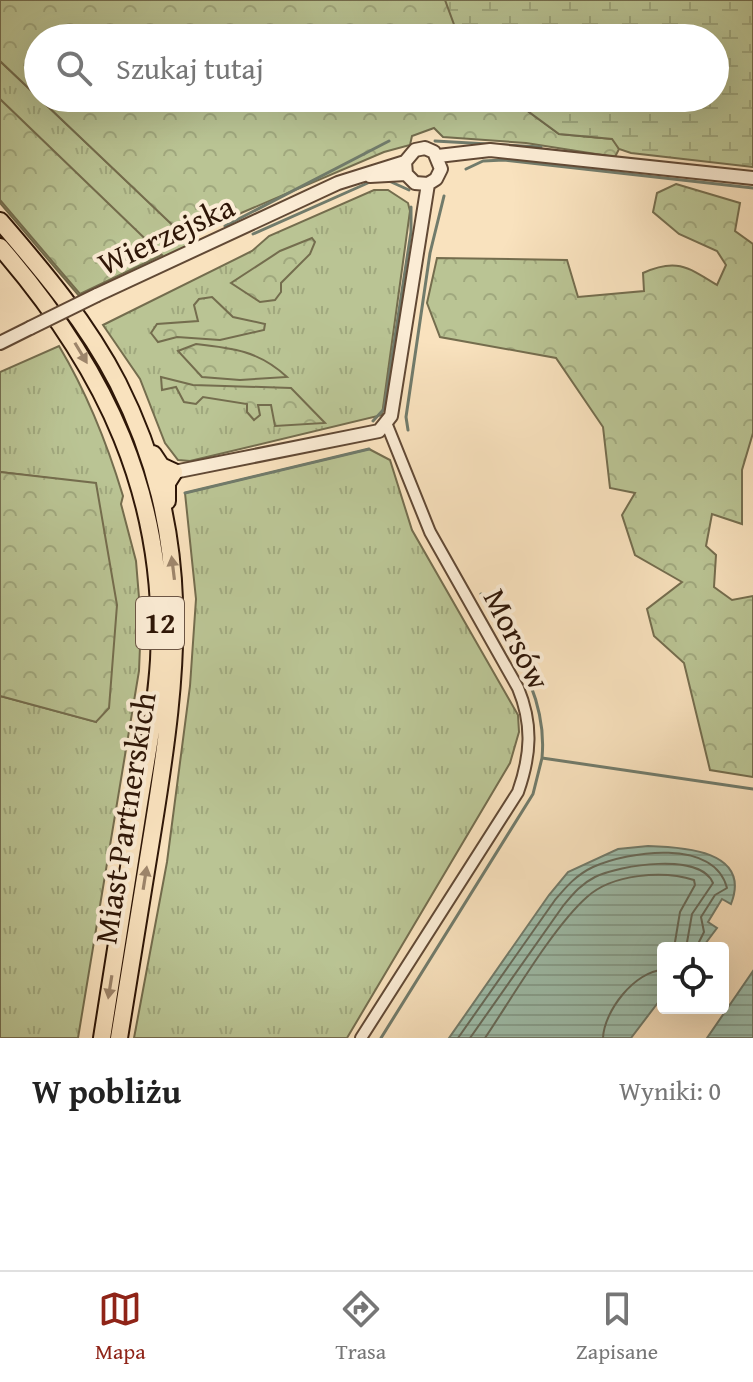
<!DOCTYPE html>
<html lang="pl">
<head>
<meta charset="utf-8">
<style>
  :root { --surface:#fff; --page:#f6f6f6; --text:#222; --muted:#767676; --line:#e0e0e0; --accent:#8f2418 }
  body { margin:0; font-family:"Gentium Book Plus",serif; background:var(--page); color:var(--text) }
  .controls { position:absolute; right:24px; bottom:24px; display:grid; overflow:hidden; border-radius:8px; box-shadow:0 8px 32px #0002 }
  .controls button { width:72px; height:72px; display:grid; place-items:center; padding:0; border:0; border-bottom:2px solid var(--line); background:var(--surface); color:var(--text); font:40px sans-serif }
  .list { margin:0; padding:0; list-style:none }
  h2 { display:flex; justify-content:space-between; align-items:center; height:104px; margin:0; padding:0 32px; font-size:34px }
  h2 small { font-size:26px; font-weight:400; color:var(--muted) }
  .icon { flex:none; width:44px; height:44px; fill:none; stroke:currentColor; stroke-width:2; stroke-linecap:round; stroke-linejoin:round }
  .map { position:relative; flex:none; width:753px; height:1038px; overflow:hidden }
  .search { position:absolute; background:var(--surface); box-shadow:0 8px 32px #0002; left:24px; right:24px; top:24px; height:88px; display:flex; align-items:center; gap:20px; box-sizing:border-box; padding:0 28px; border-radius:44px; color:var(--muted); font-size:30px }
  .sheet { height:232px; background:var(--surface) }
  nav { display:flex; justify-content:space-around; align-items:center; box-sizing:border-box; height:112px; border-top:2px solid var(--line); background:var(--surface); font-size:22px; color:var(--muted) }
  nav a { display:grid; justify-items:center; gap:4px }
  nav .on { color:var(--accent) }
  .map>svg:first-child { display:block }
</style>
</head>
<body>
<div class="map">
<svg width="753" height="1038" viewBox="0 0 753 1038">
  <defs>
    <pattern id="grass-tufts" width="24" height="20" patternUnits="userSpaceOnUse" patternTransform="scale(2)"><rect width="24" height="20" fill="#bac494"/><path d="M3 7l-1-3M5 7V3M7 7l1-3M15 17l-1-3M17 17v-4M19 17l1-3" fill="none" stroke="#a0a87e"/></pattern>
    <pattern id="forest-crowns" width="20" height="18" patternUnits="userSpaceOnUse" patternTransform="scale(2)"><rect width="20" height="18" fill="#bac494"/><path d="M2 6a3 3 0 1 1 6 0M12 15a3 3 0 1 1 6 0" fill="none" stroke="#a0a87e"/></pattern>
    <pattern id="wetland-marsh" width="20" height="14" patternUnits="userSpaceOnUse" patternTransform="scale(2)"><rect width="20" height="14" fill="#bac494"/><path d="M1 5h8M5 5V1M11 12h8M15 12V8" fill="none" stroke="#a0a87e"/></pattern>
    <pattern id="water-rules" width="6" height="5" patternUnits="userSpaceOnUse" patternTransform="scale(2)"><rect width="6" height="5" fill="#9ebfad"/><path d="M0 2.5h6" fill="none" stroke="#88a393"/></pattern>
  </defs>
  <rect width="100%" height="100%" fill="#f9e2be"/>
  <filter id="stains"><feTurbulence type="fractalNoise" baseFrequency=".0025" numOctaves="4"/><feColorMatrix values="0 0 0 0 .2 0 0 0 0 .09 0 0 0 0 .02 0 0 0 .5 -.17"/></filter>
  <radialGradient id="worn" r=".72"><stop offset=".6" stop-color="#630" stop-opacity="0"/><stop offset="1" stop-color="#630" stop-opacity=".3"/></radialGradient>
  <!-- grass -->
  <path fill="url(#grass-tufts)" stroke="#746d4e" stroke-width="2" d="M0,61L193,244L80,297L0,203Z
    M374,190H388L408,203L410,211L382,415L190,461L178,460L165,443L140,379L103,325L252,251L269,236Z
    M0,229L83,334L121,403L149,474L167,564L168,686L114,1038H108L164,685L136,455L117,408L73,330L0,239Z
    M59,346C87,393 107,443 123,496L121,504L136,561L141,622L139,671L78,1038H0V696L96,722V484L0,472V372Z
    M369,449L390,460L412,530L518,715L519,732L510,763L347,1038H134L167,862L190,686L196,599L185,493Z"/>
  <!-- forest -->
  <path fill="url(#forest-crowns)" stroke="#746d4e" stroke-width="2" d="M0,0H753L715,38H38V97L0,61Z
    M39,98H510L559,134L613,139L619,149L615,157L526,143L443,137L434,128L412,136L410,145L384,152L185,237Z
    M0,99L162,255L80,294L0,200Z
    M676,184L740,203L735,231L753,244V433L742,470V524L712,514L706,546L716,555L714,587L732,600L753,596V777L710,770L684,663L654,636L647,609L682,582L635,555L622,515L635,493L610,488L603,427L556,358L440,337L427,303L437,258L567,260L578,297L644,291L643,273C676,258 688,267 717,285L726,265L717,251L679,234L653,212L657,193Z
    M312,238L315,242L310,254L281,283V292L275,300L260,302L231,283L280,251Z
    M212,297L233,317L265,324L264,330L220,340L177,337L158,342L151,333L157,324L198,321L194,305L199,299Z
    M196,344C233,348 259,351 287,377L240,380L202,377L178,351Z
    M161,377L193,385L291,388L325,423L275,426L271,405H258L260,415L254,420L247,412V404L203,397L196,404L184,402L176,387L162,390Z
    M0,472L96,483L117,605L109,708L96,722L0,696Z"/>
  <!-- wetland -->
  <path fill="url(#wetland-marsh)" stroke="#746d4e" stroke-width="2" d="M445,0H753V167L631,153L619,149L612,139L559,134L510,98H715V38H459Z"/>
  <!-- water -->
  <path fill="url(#water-rules)" stroke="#717b6b" stroke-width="2" d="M648,846C682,847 752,850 731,904L722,899L708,922L717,928L702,948H663V996L631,1038H449L549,895L568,872L618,849Z
    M753,971V1038H707Z"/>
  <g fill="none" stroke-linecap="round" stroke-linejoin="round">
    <!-- shore -->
    <path stroke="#666a5a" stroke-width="2" d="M458,1038L555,900C566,887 576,875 593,867C629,851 714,838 727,888L715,895L701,917L704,932L696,948
      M470,1038L563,906C573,894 581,884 595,877C620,865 700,852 713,883L692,914L686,948
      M485,1038C512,998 553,927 587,897C612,874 663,870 694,880L695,885L680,912L674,948
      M603,1038C604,1011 635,971 663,970"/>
    <!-- stream -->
    <path stroke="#717b6b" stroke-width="3" d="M435,141L541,147
      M466,169L483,161L504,160L753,188
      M389,181L409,190
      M225,226L389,141
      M253,234L370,182
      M373,421L384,409L411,232V207
      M408,430L406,417L430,253L444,196
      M185,493L369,449
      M481,594C511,646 548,695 542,758
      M381,1038L533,794L542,758L753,789"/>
    <defs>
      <path id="minor" d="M361,1038L518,792C531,755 533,724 518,688L430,532L387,425"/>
      <path id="tertiary" d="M438,156L490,150L753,178
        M370,176L406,174
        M97,295L338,183L405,162
        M0,343L30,328
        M174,472L379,431L391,416L428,184L436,179L441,169L434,152L425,148L415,150L405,162L406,174L415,183L428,184"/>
      <path id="primary" d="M0,221C44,272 87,323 118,383C195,536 179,666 153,828C141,898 130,968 119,1038
        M0,247C105,368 167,496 159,660C156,710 146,760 138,810C126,886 114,962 102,1038
        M153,454L161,466L174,472L167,483V501"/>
    </defs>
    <!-- minor casing -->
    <use href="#minor" stroke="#614935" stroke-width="14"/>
    <!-- tertiary casing -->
    <use href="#tertiary" stroke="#614935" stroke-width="16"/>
    <!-- primary casing -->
    <use href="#primary" stroke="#2e1607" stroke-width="20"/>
    <!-- minor -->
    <use href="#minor" stroke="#fbecd5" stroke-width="10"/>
    <!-- tertiary -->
    <use href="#tertiary" stroke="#fbecd5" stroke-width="12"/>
    <!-- primary -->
    <use href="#primary" stroke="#f9e2be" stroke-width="16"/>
    <defs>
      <path id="tertiary-bridge" d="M30,328L97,295"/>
    </defs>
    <!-- tertiary-bridge casing -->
    <use href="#tertiary-bridge" stroke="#614935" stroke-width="16" stroke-linecap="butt"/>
    <!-- tertiary-bridge -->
    <use href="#tertiary-bridge" stroke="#fbecd5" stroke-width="12"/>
  </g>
  <!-- one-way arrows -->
  <defs><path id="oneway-solid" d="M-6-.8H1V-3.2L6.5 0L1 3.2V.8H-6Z" transform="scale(2)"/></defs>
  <g fill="#9e866c">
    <use href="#oneway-solid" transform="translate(81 353) rotate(59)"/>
    <use href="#oneway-solid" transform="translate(173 568) rotate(-97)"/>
    <use href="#oneway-solid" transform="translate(145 878) rotate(-81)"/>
    <use href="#oneway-solid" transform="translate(110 987) rotate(99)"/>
  </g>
  <g text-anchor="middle" stroke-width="8" stroke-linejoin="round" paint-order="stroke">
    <!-- shield labels -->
    <rect fill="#fbecd5" stroke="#6c5645" stroke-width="2" x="136" y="597" width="48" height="52" rx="6"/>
    <g font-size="30" font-weight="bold" fill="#2e1607">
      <text x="160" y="633">12</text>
    </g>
    <!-- street labels -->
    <g font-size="32" fill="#2e1607" stroke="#fbecd5">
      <text transform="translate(166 235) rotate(-25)" y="11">Wierzejska</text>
      <text transform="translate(517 639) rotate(63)" y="11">Morsów</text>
      <text transform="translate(125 818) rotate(-81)" y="11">Miast Partnerskich</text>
    </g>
  </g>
  <rect width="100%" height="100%" filter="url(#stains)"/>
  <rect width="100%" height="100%" fill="url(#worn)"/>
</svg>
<div class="controls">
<button><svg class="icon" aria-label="locate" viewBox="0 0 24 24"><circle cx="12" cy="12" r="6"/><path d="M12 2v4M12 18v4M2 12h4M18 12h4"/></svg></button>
</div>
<div class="search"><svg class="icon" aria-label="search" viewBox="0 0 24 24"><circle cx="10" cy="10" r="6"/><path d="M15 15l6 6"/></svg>Szukaj tutaj</div>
</div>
<section class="sheet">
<h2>W pobliżu<small>Wyniki: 0</small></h2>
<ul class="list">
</ul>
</section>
<nav>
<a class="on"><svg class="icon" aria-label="map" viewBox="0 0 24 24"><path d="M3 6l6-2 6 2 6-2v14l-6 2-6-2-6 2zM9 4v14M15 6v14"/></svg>Mapa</a>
<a><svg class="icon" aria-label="directions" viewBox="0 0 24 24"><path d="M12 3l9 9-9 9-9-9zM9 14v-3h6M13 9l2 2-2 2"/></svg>Trasa</a>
<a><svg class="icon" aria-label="saved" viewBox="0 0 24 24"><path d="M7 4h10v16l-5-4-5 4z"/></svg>Zapisane</a>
</nav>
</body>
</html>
